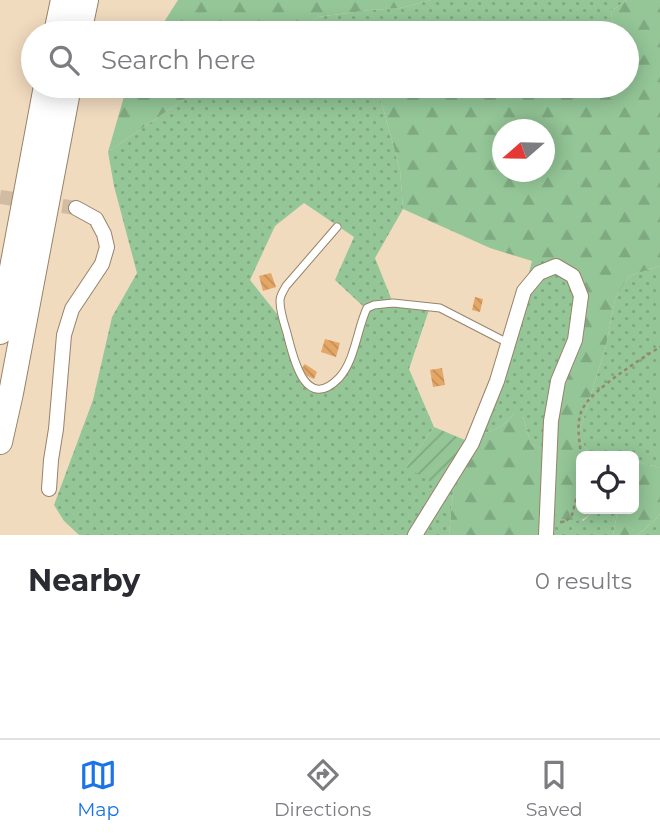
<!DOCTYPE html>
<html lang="en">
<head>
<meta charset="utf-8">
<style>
  :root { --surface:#fff; --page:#f2f2f3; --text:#2b2b33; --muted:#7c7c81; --line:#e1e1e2; --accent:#1a73e8 }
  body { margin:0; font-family:Montserrat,sans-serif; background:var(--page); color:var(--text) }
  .controls { position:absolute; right:21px; bottom:21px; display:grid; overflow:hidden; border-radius:10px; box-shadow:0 4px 18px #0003 }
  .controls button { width:63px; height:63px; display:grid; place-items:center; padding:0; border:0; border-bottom:2px solid var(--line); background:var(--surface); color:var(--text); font:35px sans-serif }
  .compass { position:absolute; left:492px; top:119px; width:63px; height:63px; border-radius:50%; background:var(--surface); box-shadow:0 4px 18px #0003; rotate:250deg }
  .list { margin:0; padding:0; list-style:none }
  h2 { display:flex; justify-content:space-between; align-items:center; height:91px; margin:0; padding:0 28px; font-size:30px }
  h2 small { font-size:23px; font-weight:400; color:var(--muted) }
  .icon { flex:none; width:38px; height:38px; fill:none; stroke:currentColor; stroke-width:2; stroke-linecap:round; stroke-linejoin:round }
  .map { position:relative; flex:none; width:660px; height:535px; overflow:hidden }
  .search { position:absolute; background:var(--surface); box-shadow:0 4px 18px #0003; left:21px; right:21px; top:21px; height:77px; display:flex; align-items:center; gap:18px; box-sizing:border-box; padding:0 24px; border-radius:38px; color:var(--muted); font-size:26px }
  .sheet { height:203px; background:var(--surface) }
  nav { display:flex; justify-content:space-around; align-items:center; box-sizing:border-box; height:98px; border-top:2px solid var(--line); background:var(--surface); font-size:19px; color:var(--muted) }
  nav a { display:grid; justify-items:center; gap:4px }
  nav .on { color:var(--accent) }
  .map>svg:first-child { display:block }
</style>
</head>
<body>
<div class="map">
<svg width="660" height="535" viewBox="0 0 660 535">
  <defs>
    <pattern id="grass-dots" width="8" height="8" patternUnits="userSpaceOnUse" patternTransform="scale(1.75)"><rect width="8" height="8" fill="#94c697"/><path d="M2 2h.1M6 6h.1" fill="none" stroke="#7fa980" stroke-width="1.8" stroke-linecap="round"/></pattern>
    <pattern id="forest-firs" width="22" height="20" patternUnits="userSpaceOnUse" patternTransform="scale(1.75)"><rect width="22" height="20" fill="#94c697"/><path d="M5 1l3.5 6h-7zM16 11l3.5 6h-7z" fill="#7fa980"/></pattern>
    <pattern id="garden-furrows" width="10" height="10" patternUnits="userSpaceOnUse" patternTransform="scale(1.75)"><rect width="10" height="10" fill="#94c697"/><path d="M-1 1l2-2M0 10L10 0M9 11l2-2" fill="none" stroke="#7fa980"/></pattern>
    <pattern id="building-back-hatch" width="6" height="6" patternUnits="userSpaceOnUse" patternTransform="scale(1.75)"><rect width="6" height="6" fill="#e4a766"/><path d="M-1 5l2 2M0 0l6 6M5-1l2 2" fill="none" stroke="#c38e57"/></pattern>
  </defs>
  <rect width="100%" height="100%" fill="#f1dbbf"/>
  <!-- grass -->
  <path fill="url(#grass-dots)" fill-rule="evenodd" d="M431,0H627L611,11L613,25L578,33H292L318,17L370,10L401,8Z
    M203,86H377L400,170L403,209L375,258L393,303L430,307L409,369L434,427L406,467L455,470L449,535H79L64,521L54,505L93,400L112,317L137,273L114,186L108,152ZM304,203L354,237L335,280L366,309L339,378L319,390L297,370L285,324L250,280L275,226Z
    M558,260L581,296L549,453L531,444L523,417L515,412C504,427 493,432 475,435L524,291L532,261Z
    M660,266V468L634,461V456H591L578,436L606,346L615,299L629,276Z
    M548,495L583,521L596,509H618L613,535H546Z
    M660,514V535H638L657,518Z"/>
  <!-- forest -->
  <path fill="url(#forest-firs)" fill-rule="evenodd" d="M178,0H431L401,8L370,10L318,17L292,33H157Z
    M627,0H660V266L629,276L615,299L606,346L578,436L591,456H581V509H596C580,524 579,522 557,518L548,498L546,535H449L455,470L475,435C493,432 504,427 515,412H519L523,417L531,444L549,452L581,296L558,261H532L490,248L403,209L400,170L377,86H627V33H578L613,25L611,11ZM503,130H544V172H503Z
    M127,86H203L108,152Z
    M634,461L660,468V514L657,518L638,535H613L618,509H634Z"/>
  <!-- garden -->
  <path fill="url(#garden-furrows)" d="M434,427L472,443L443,489L406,467Z"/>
  <!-- building -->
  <path fill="url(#building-back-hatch)" d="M271,273L276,287L263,291L259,276Z
    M475,297L483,299L480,312L472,310Z
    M325,339L340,343L336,357L321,352Z
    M305,364L317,372L314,379L305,375L301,369Z
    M442,368L445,385L433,387L430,370Z"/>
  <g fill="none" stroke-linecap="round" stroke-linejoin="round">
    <!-- minor-tunnel -->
    <path stroke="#cfbca3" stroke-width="14" stroke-dasharray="14 7" stroke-linecap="butt" d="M0,197L76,208"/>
    <defs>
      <path id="service" d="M337,227L286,286C283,292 280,295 280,301C280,312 284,323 287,333C293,357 305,413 339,378C355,361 357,329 367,308L374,305L393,303L440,308L508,343"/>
      <path id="minor" d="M49,489L51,460L56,429L64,335L72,309L102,264L107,247L104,234L96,219L76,208
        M415,535L472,443L497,381L524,291L539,273L556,266L573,276L581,296L575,340L558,381L551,421L546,535"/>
      <path id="motorway" d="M56,33L63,0
        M79,33L86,0
        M0,332L46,86
        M0,442L11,393L69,86"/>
    </defs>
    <!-- service casing -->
    <use href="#service" stroke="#978369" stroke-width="9"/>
    <!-- minor casing -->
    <use href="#minor" stroke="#978369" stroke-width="16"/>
    <!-- motorway casing -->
    <use href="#motorway" stroke="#978369" stroke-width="26"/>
    <!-- path -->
    <path stroke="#968672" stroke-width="2.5" stroke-dasharray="3.5 3.5" stroke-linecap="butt" d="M581,456C580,441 575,422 583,408C592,390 642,358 660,347
      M560,522H565L572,515L581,480"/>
    <!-- service -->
    <use href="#service" stroke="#fff" stroke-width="7"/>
    <!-- minor -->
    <use href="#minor" stroke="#fff" stroke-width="14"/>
    <!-- motorway -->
    <use href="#motorway" stroke="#fff" stroke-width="24"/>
  </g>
</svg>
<div class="controls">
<button><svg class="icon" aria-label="locate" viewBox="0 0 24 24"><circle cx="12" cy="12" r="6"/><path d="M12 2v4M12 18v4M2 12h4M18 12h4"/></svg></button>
</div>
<svg class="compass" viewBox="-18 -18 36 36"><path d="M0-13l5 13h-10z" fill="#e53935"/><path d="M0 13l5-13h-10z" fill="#7c7c81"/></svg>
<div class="search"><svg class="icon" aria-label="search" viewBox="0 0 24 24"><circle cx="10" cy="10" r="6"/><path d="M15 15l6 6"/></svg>Search here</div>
</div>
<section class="sheet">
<h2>Nearby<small>0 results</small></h2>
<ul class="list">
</ul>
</section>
<nav>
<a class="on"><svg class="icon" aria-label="map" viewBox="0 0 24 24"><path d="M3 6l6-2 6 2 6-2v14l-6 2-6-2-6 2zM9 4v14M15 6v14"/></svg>Map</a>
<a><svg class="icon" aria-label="directions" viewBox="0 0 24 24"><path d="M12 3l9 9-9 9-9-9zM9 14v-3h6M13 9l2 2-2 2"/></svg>Directions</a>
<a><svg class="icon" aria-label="saved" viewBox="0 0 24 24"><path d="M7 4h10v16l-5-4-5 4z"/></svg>Saved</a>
</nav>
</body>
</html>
